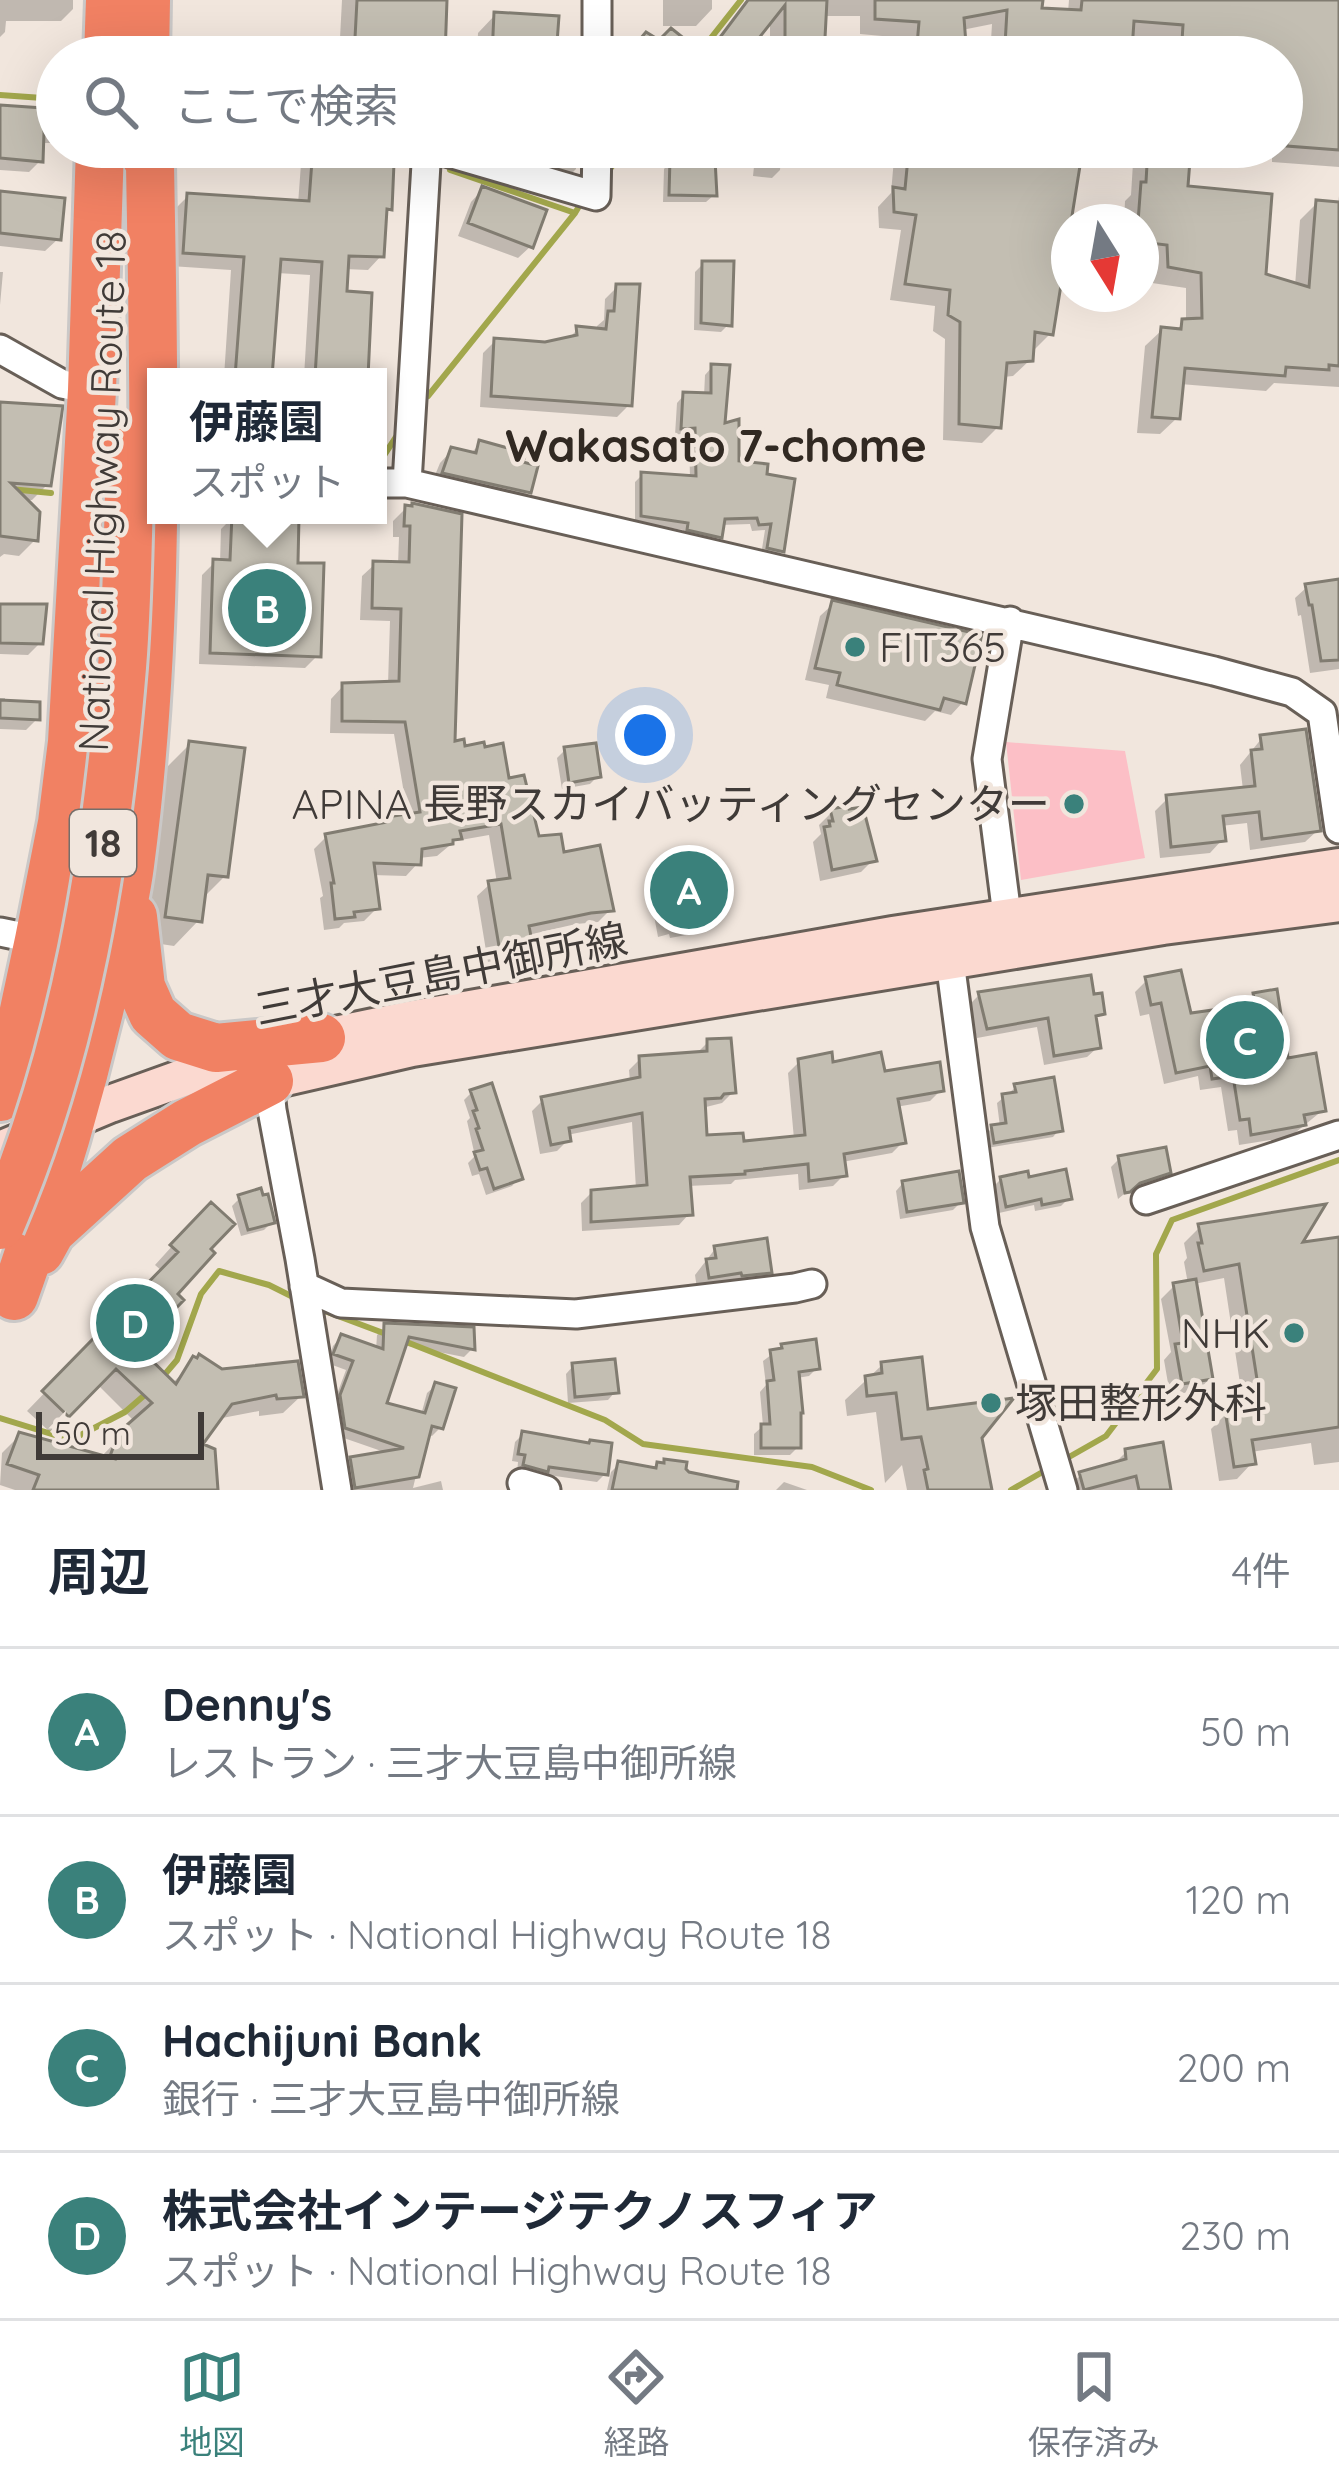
<!DOCTYPE html>
<html lang="ja">
<head>
<meta charset="utf-8">
<style>
  :root { --surface:#fff; --page:#f2f2f3; --text:#1f2937; --muted:#747a83; --line:#e0e1e3; --accent:#3a817b }
  body { margin:0; font-family:Quicksand,"Noto Sans JP",sans-serif; background:var(--page); color:var(--text) }
  .compass { position:absolute; left:1051px; top:204px; width:108px; height:108px; border-radius:50%; background:var(--surface); box-shadow:0 12px 48px #0002; rotate:169deg }
  .scale { position:absolute; left:36px; bottom:30px; width:168px; box-sizing:border-box; padding-left:12px; border:6px solid #403b38; border-top:0; font-size:33px; line-height:42px; white-space:nowrap; color:#403b38; -webkit-text-stroke:9px #f1e6dd; paint-order:stroke }
  .you { position:absolute; left:645px; top:735px; width:42px; height:42px; margin:-30px; border:9px solid #fff; border-radius:50%; background:#1a73e8; box-shadow:0 0 0 18px #1a73e833 }
  .badge { display:grid; place-items:center; width:78px; height:78px; border-radius:50%; background:var(--accent); color:#fff; font-size:39px; font-weight:700 }
  .pin { position:absolute; translate:-50% -50%; border:6px solid #fff; box-shadow:0 3px 12px #0006 }
  .popup { position:absolute; left:147px; top:368px; width:240px; height:156px; box-sizing:border-box; display:grid; place-content:center; border-radius:0px; background:var(--surface); filter:drop-shadow(0 3px 9px #0005); font-size:39px; white-space:nowrap; color:var(--muted) }
  .popup b { font-size:45px; color:var(--text) }
  .popup::after { content:''; position:absolute; left:50%; top:100%; margin-left:-24px; border:24px solid transparent; border-top-color:var(--surface) }
  .list { margin:0; padding:0; list-style:none }
  h2 { display:flex; justify-content:space-between; align-items:center; height:156px; margin:0; padding:0 48px; font-size:51px }
  h2 small { font-size:39px; font-weight:400; color:var(--muted) }
  .list li { display:grid; grid-template-columns:78px 1fr auto; gap:36px; align-items:center; box-sizing:border-box; height:168px; padding:0 48px; border-top:3px solid var(--line) }
  .list b { display:block; font-size:45px; white-space:nowrap }
  .list p { margin:0; font-size:39px; white-space:nowrap; color:var(--muted) }
  .list em { font-size:39px; font-style:normal; color:var(--muted) }
  .icon { flex:none; width:66px; height:66px; fill:none; stroke:currentColor; stroke-width:2; stroke-linecap:round; stroke-linejoin:round }
  .map { position:relative; flex:none; width:1339px; height:1490px; overflow:hidden }
  .search { position:absolute; background:var(--surface); box-shadow:0 12px 48px #0002; left:36px; right:36px; top:36px; height:132px; display:flex; align-items:center; gap:30px; box-sizing:border-box; padding:0 42px; border-radius:66px; color:var(--muted); font-size:45px }
  .sheet { height:828px; background:var(--surface) }
  nav { display:flex; justify-content:space-around; align-items:center; box-sizing:border-box; height:168px; border-top:3px solid var(--line); background:var(--surface); font-size:33px; color:var(--muted) }
  nav a { display:grid; justify-items:center; gap:6px }
  nav .on { color:var(--accent) }
  .map>svg:first-child { display:block }
</style>
</head>
<body>
<div class="map">
<svg width="1339" height="1490" viewBox="0 0 1339 1490">
  <rect width="100%" height="100%" fill="#f1e6dd"/>
  <!-- green -->
  <path fill="#fcbfc6" d="M1006,742L1125,751L1145,858L1021,880Z"/>
  <!-- shadow -->
  <path fill="#0003" d="M0,0H73V9L61,21H6L5,32L0,37Z
    M342,0H444L442,57H339Z
    M663,0H712V9L696,26H663Z
    M748,0H1040L1039,11L1068,12L1069,0H1339V167L1272,162V156L1234,153L1219,168L1186,165L1184,189L1263,276L1295,286L1300,220L1317,203L1338,205L1339,196V387L1274,383L1266,391L1180,384L1177,418L1160,434L1137,433L1145,346L1162,330L1174,331L1186,322V288L1152,283V261L1141,259V222H1122H1124L1125,201L1131,195L1134,147H1282V57H1167L1168,40L1130,37L1129,49L1121,57H990L992,24L962,30L964,57H902L904,38L860,34V16H823L821,57H770V20L740,57H705Z
    M495,15L553,57H477L478,33Z
    M0,108L57,111V143H41L40,161L29,172L0,170Z
    M557,147H576V169L568,177L555,174Z
    M756,147H782L780,170L772,178L753,176Z
    M895,147H1080L1051,333L1034,350L1031,349L1030,360L1013,376L1003,377L998,427L982,443L943,440L945,339L933,331L935,306L890,300L901,230L879,228L878,207L891,193Z
    M314,150L352,164L389,208L384,213L381,256L368,270L345,269L344,294L364,377H304L310,275L277,273L269,377H224L231,270L170,266L174,210L188,196L298,204L301,164Z
    M671,161L714,195L706,202H663L664,169Z
    M483,189L531,246L518,258L458,236L471,202Z
    M0,194L58,239L45,251L0,246Z
    M703,264L729,324L721,332L694,330L695,272Z
    M0,272H3L0,305Z
    M617,287L629,405L617,417L480,407L483,353L495,341L545,345L566,341L577,330L596,331L597,326L604,320L605,299Z
    M712,367L722,426L736,463L765,467L782,551L774,558L761,555L765,530L752,531L750,524L721,525L719,536L712,544L682,537L683,530L635,522V482L642,475L690,479L689,434L675,435L677,403L684,395L704,396L705,375Z
    M0,405L48,484L32,500H24L35,540L19,556L4,554L0,557Z
    M480,444L520,464L528,492L515,504L431,485L440,463L452,450L469,455Z
    M406,508L410,509L452,744L507,782L537,839L562,856L610,910L598,922L576,924L528,935L531,951L518,964L489,969L477,896L490,884L497,883L489,835L455,841L437,856L419,858L418,863L406,876L372,875L377,908L364,921L344,923L339,928L324,930L320,898L323,896L314,849L327,836L382,826L388,820L408,817L394,734L330,733L331,699L343,686L388,684L390,621L360,620L362,576L375,564L398,565L399,537H393V521Z
    M233,517L295,566L318,655L305,668L199,664L202,575L215,562L220,563L221,529Z
    M1339,583V669L1310,673L1301,615L1298,616L1295,598L1307,587Z
    M833,604L963,702L951,715L935,711L925,721L826,698L829,685L805,680L820,616Z
    M0,607L40,643L28,655L0,654Z
    M0,698H5V703L37,719L26,730L0,729Z
    M1262,738L1318,830L1305,842L1250,850L1247,823L1221,826L1222,840L1210,853L1160,858L1155,811L1168,798L1243,790L1240,765Z
    M190,744L225,876L202,899L199,920L174,946L141,941L165,769Z
    M565,750L598,776L590,784L562,789L557,758Z
    M832,812L873,860L861,872L820,881L813,842L821,834L819,825Z
    M672,856L717,916L704,929L692,934L670,938L669,934L658,937L647,878Z
    M1147,980L1188,1017L1242,1009L1255,996L1285,1062L1323,1110L1290,1137L1239,1145L1237,1130L1228,1131L1221,1087L1200,1090L1198,1076L1164,1084L1149,1014L1140,1016L1135,992Z
    M979,995L1092,998L1102,1013L1093,1021L1098,1047L1087,1057L1044,1065L1037,1027L977,1038L968,1006Z
    M708,1042L733,1092L722,1103L702,1108L704,1138L741,1145L794,1139L788,1073L799,1062L882,1074L941,1090L930,1101L896,1107L903,1142L892,1153L842,1162L844,1175L833,1186L799,1190L798,1174L735,1180L731,1184L688,1186L689,1214L679,1225L582,1231L581,1203L592,1192L636,1189L632,1122L567,1135L568,1140L557,1151L540,1154L532,1111L543,1100L630,1082L629,1070L640,1059L697,1053Z
    M1016,1087L1059,1130L1053,1137L987,1148L985,1135L992,1128L1000,1127L997,1103Z
    M472,1092L519,1178L512,1186L486,1195L479,1174L472,1176L468,1163L475,1156L467,1121L470,1118L464,1100Z
    M1119,1159L1167,1172L1159,1180L1129,1190L1118,1199L1111,1167Z
    M1001,1179L1027,1180L1069,1198L1061,1206L1035,1211L1034,1205L999,1213L993,1187Z
    M903,1183L961,1202L953,1210L900,1219L896,1191Z
    M240,1198L272,1222L264,1230L241,1236L232,1206Z
    M193,1223L134,1347L172,1384L194,1360L222,1372L301,1396L283,1413L259,1416V1411L217,1419L199,1445L215,1490H15L0,1485L2,1453L20,1435L100,1458L135,1422L97,1384L50,1432L27,1411L162,1271L155,1265Z
    M1200,1227L1297,1246L1339,1240V1462L1314,1465L1311,1443L1251,1452L1252,1463L1237,1479L1219,1481L1211,1429L1227,1413L1244,1410L1224,1278L1194,1284L1210,1378L1198,1391L1170,1395L1164,1360L1171,1352L1161,1299L1174,1286L1188,1284L1184,1262L1187,1258L1184,1243Z
    M715,1249L769,1272L757,1284L697,1289L695,1275Z
    M386,1326L472,1349L464,1357L403,1345L383,1406L421,1415L427,1393L436,1385L440,1428L432,1436L426,1434L413,1488L441,1481L443,1490H345L343,1469L351,1460L390,1454L338,1436L333,1405L346,1370L327,1363L333,1346L341,1337L376,1350L377,1335Z
    M783,1346L817,1368L809,1376L797,1378L798,1447L790,1455H754V1434L763,1426L760,1392L766,1385L763,1361Z
    M882,1365L925,1412L979,1437L988,1490H907L902,1465L885,1483L876,1412L847,1416L845,1400Z
    M573,1366L615,1392L608,1400L568,1403L566,1374Z
    M523,1434L605,1474L597,1482L541,1474L537,1478L517,1473L518,1462L512,1461L515,1442Z
    M1126,1452L1167,1485L1170,1484L1172,1490H1075L1073,1482L1081,1475L1119,1464L1118,1460Z
    M619,1464L653,1471L658,1465L682,1471L713,1490H607L611,1472Z
    M784,1482L807,1490H776Z"/>
  <g fill="none" stroke-linecap="round" stroke-linejoin="round">
    <!-- stream -->
    <path stroke="#a2a74c" stroke-width="6" d="M696,57L741,0
      M0,95L57,99
      M610,169L627,147
      M450,170L575,213L578,208
      M428,396L575,213
      M379,463L396,437
      M0,488L51,493
      M314,1307L386,1334
      M404,1341L605,1420L643,1444L812,1467L871,1490
      M160,1380L177,1360L201,1294L219,1271L269,1285L297,1299
      M0,1418L71,1440L125,1412L147,1393
      M1062,1461L1106,1436L1157,1369L1156,1254L1172,1220L1339,1160
      M1011,1490L1046,1470"/>
  </g>
  <!-- building -->
  <path fill="#c3beb2" stroke="#817c71" stroke-width="3" d="M357,0H447L445,57H354Z
    M748,0H827L824,57H785V5L744,57H625L646,32L659,40L671,28L706,56Z
    M875,0H1043L1042,8L1081,10L1082,0H1339V150L1287,146V140H1282V57H1181L1183,25L1134,21L1132,50L1091,51L1005,45L1007,10L964,18L967,57H916L919,22L875,19Z
    M494,12L559,16L556,57H492Z
    M0,105L57,109V133L44,132L43,162L0,158Z
    M313,147L356,150V161L394,163L392,210L387,209L384,257L349,256L347,291L372,293L368,377H315L322,262L281,259L272,377H235L244,257L183,253L187,193L309,201Z
    M909,147H1083L1053,335L1035,332L1033,361L1007,363L1001,428L959,424L960,322L948,315L950,290L905,284L916,215L894,212L893,187L905,189Z
    M1148,147H1191L1188,186L1272,194L1266,274L1309,287L1316,200L1339,202V366L1329,365V370L1286,367L1285,376L1185,368L1180,419L1152,417L1161,327L1181,329L1182,319L1202,318L1201,273L1168,267L1167,245L1141,242V222H1138L1141,182H1146Z
    M670,158L715,159L717,196L669,195Z
    M482,186L547,210L533,248L468,223Z
    M0,191L65,198L61,240L0,233Z
    M702,261H734L732,326L701,323Z
    M616,284H640L632,406L491,396L494,338L545,342L577,335L576,326L606,329L608,311H614Z
    M711,364L730,365L725,423L739,419V461L768,464L767,474L795,479L784,552L767,548L771,524L759,525L757,518L725,519L722,538L687,530L688,523L641,516V472L696,476L695,428L681,429L683,392L711,393Z
    M0,402L63,406L51,486L11,483L40,512L38,541L0,536Z
    M479,440L526,453L523,462L538,466L531,493L442,473L451,447L476,453Z
    M412,503L462,514L455,741L464,739L465,746L484,742L485,747L503,743L509,778L524,775L539,836L561,834L564,852L600,845L614,911L591,913L529,926L534,952L501,958L488,881L510,878L501,824L460,831L462,839L453,840V844L422,849L421,865L374,863L380,909L354,912L355,917L335,919L331,883H334L325,834L387,822V817L420,812L405,722L342,721V683L399,681L401,609L372,608L373,561L409,562L410,526H404L405,505L412,506Z
    M232,515L299,516L298,563H324L321,657L210,653L213,559L230,560Z
    M1339,579V660L1321,661L1312,605H1309L1305,584Z
    M832,600L982,635L966,704L944,698L940,710L837,685L840,673L815,668Z
    M0,604H47L43,644L0,643Z
    M0,700L40,702V720L0,718Z
    M1306,729L1321,831L1262,839L1259,812L1223,816L1226,841L1171,847L1166,795L1255,786L1251,750L1262,749L1260,735Z
    M189,741L245,748L228,877L208,875L202,922L165,917Z
    M596,743L601,777L569,783L564,747Z
    M848,806L849,809L863,807L877,861L832,870L824,827L830,826L829,821H833L830,809Z
    M696,849L697,857L709,855L720,917L681,927V924L670,926L658,863L672,860L671,854Z
    M1181,970L1191,1013L1255,1004L1253,993L1277,989L1288,1058L1316,1053L1326,1111L1304,1115L1306,1125L1251,1135L1249,1119L1240,1120L1233,1076L1212,1079L1210,1066L1176,1073L1161,1003L1151,1005L1145,977Z
    M1091,975L1094,994L1102,993L1105,1014L1096,1016L1101,1048L1054,1056L1048,1018L987,1029L978,992Z
    M731,1038L736,1093L724,1094L721,1098L705,1099L707,1135L743,1133L744,1141L805,1135L798,1059L832,1052L833,1062L881,1052L885,1071L940,1062L944,1091L898,1099L906,1143L844,1154L847,1176L809,1181L808,1164L745,1171V1174L690,1177L693,1215L591,1222V1190L647,1185L642,1113L569,1128L571,1141L551,1145L541,1097L640,1077L639,1056L707,1051V1039Z
    M1054,1077L1063,1131L994,1143L991,1125L1006,1123L1002,1094L1016,1092L1014,1084Z
    M492,1083L523,1179L494,1189L487,1168L480,1170L474,1152L483,1150L476,1129L479,1128L473,1111L477,1110L470,1090Z
    M1166,1147L1171,1173L1140,1183L1130,1192L1125,1193L1118,1156Z
    M1066,1169L1072,1199L1042,1205L1041,1199L1006,1207L1000,1177L1028,1171L1029,1177Z
    M959,1171L964,1203L907,1212L902,1181Z
    M261,1188L263,1195L268,1194L275,1223L248,1230L238,1195Z
    M211,1202L235,1224L211,1249L215,1253L178,1294L184,1300L138,1347L176,1384L193,1356L197,1358L199,1354L222,1369L298,1361L304,1397L277,1399L276,1395L232,1404L203,1444L215,1449L218,1490H33L39,1475L7,1464L19,1432L112,1458L110,1456L119,1432L152,1403L116,1369L69,1417L42,1391L178,1252L170,1245Z
    M1326,1204L1303,1242L1339,1237V1427L1252,1440L1256,1464L1234,1467L1225,1410L1261,1405L1239,1264L1204,1271L1198,1243H1202L1198,1224Z
    M767,1238L772,1273L742,1276L741,1273L709,1278L706,1259L716,1258L714,1246Z
    M1196,1279L1213,1379L1182,1384L1175,1344L1183,1343L1173,1283Z
    M384,1323L474,1327L475,1350L409,1337L387,1403L425,1413L435,1382L456,1388L443,1429L432,1426L419,1477L355,1488L350,1457L404,1448L345,1428L340,1395L353,1361L333,1354L341,1334L383,1349Z
    M816,1339L820,1369L799,1372L803,1413H801V1448H761V1424H770L767,1381L774,1380L770,1350L782,1348L781,1344Z
    M922,1357L928,1409L1014,1398L982,1438L992,1490H928L924,1470L928,1469L921,1437L902,1439L896,1393L867,1396L865,1376L882,1373L881,1362Z
    M615,1359L619,1393L575,1397L572,1363Z
    M522,1431L589,1443L590,1440L612,1443L608,1475L549,1467L548,1472L523,1465L525,1455L518,1454Z
    M1163,1442L1171,1490H1139L1136,1476L1084,1490L1079,1472L1126,1459L1125,1449Z
    M664,1459L687,1462L686,1469L689,1472L738,1482L737,1490H612L618,1461L656,1468L657,1462L664,1463Z"/>
  <g fill="none" stroke-linecap="round" stroke-linejoin="round">
    <defs>
      <path id="street" d="M597,57V0
        M429,147L596,196L597,147
        M0,349L62,384L92,390
        M378,483H407L427,147
        M407,483L1214,671L1292,692L1322,713L1339,829
        M1009,931L987,759L1010,621
        M0,932L39,940
        M950,961L985,1227L1063,1490
        M269,1081L272,1110L300,1259L337,1490
        M1146,1200L1339,1135
        M304,1286L341,1303L576,1314L795,1288L812,1284
        M522,1483L546,1490"/>
      <path id="secondary" d="M242,1087L412,1048L1163,926L1339,903
        M0,1150L110,1104L188,1076L321,1038L402,1021L893,935L1339,867"/>
      <path id="highway" d="M108,57L110,0
        M145,57L146,0
        M133,917L141,987L153,1014L178,1036L216,1048L321,1038
        M0,1097L23,1015L39,940L62,823L72,742L92,390L100,147
        M40,1251L51,1231L130,1159L187,1123L269,1081
        M14,1296C51,1193 82,1088 106,981C115,943 125,904 130,865C161,632 154,398 150,164L143,152"/>
    </defs>
    <!-- street casing -->
    <use href="#street" stroke="#685f57" stroke-width="33"/>
    <!-- secondary casing -->
    <use href="#secondary" stroke="#685f57" stroke-width="42"/>
    <!-- highway casing -->
    <use href="#highway" stroke="#cac8c7" stroke-width="54"/>
    <!-- street -->
    <use href="#street" stroke="#fff" stroke-width="27"/>
    <!-- secondary -->
    <use href="#secondary" stroke="#fbd9d0" stroke-width="36"/>
    <!-- highway -->
    <use href="#highway" stroke="#f18163" stroke-width="48"/>
    <defs>
      <path id="highway-bridge" d="M0,1225C76,1048 106,858 122,667C128,594 128,521 130,448"/>
    </defs>
    <!-- highway-bridge casing -->
    <use href="#highway-bridge" stroke="#cac8c7" stroke-width="54" stroke-linecap="butt"/>
    <!-- highway-bridge -->
    <use href="#highway-bridge" stroke="#f18163" stroke-width="48"/>
  </g>
  <!-- markers -->
  <g fill="#3a817b" stroke="#f1e6dd" stroke-width="4.5">
    <circle cx="855" cy="647" r="12"/>
    <circle cx="1074" cy="804" r="12"/>
    <circle cx="1294" cy="1333" r="12"/>
    <circle cx="991" cy="1403" r="12"/>
  </g>
  <g text-anchor="middle" stroke-width="9" stroke-linejoin="round" paint-order="stroke">
    <!-- shield labels -->
    <rect fill="#f1e6dd" stroke="#756e6a" stroke-width="3" x="70" y="810" width="66" height="66" rx="9"/>
    <g font-size="39" font-weight="bold" fill="#403b38">
      <text x="103" y="857">18</text>
    </g>
    <!-- street labels -->
    <g font-size="42" fill="#403b38" stroke="#f1e6dd">
      <text transform="translate(102 491) rotate(-88)" y="15">National Highway Route 18</text>
      <text transform="translate(441 974) rotate(-11)" y="15">三才大豆島中御所線</text>
    </g>
    <!-- poi labels -->
    <g font-size="42" fill="#403b38" stroke="#f1e6dd" text-anchor="start">
      <text x="879" y="662">FIT365</text>
      <text x="1050" y="819" text-anchor="end">APINA 長野スカイバッティングセンター</text>
      <text x="1270" y="1348" text-anchor="end">NHK</text>
      <text x="1015" y="1418">塚田整形外科</text>
    </g>
    <!-- neighbourhood labels -->
    <g font-size="45" font-weight="bold" fill="#312922" stroke="#f1e6dd">
      <text x="716" y="462">Wakasato 7-chome</text>
    </g>
  </g>
</svg>
<svg class="compass" viewBox="-18 -18 36 36"><path d="M0-13l5 13h-10z" fill="#e53935"/><path d="M0 13l5-13h-10z" fill="#747a83"/></svg>
<div class="scale">50 m</div>
<div class="you"></div>
<div class="pin badge" style="left:689px;top:890px">A</div>
<div class="pin badge" style="left:267px;top:608px">B</div>
<div class="popup"><b>伊藤園</b>スポット</div>
<div class="pin badge" style="left:1245px;top:1040px">C</div>
<div class="pin badge" style="left:135px;top:1323px">D</div>
<div class="search"><svg class="icon" aria-label="search" viewBox="0 0 24 24"><circle cx="10" cy="10" r="6"/><path d="M15 15l6 6"/></svg>ここで検索</div>
</div>
<section class="sheet">
<h2>周辺<small>4件</small></h2>
<ul class="list">
<li><span class="badge">A</span><div><b>Denny's</b><p>レストラン · 三才大豆島中御所線</p></div><em>50 m</em></li>
<li><span class="badge">B</span><div><b>伊藤園</b><p>スポット · National Highway Route 18</p></div><em>120 m</em></li>
<li><span class="badge">C</span><div><b>Hachijuni Bank</b><p>銀行 · 三才大豆島中御所線</p></div><em>200 m</em></li>
<li><span class="badge">D</span><div><b>株式会社インテージテクノスフィア</b><p>スポット · National Highway Route 18</p></div><em>230 m</em></li>
</ul>
</section>
<nav>
<a class="on"><svg class="icon" aria-label="map" viewBox="0 0 24 24"><path d="M3 6l6-2 6 2 6-2v14l-6 2-6-2-6 2zM9 4v14M15 6v14"/></svg>地図</a>
<a><svg class="icon" aria-label="directions" viewBox="0 0 24 24"><path d="M12 3l9 9-9 9-9-9zM9 14v-3h6M13 9l2 2-2 2"/></svg>経路</a>
<a><svg class="icon" aria-label="saved" viewBox="0 0 24 24"><path d="M7 4h10v16l-5-4-5 4z"/></svg>保存済み</a>
</nav>
</body>
</html>
